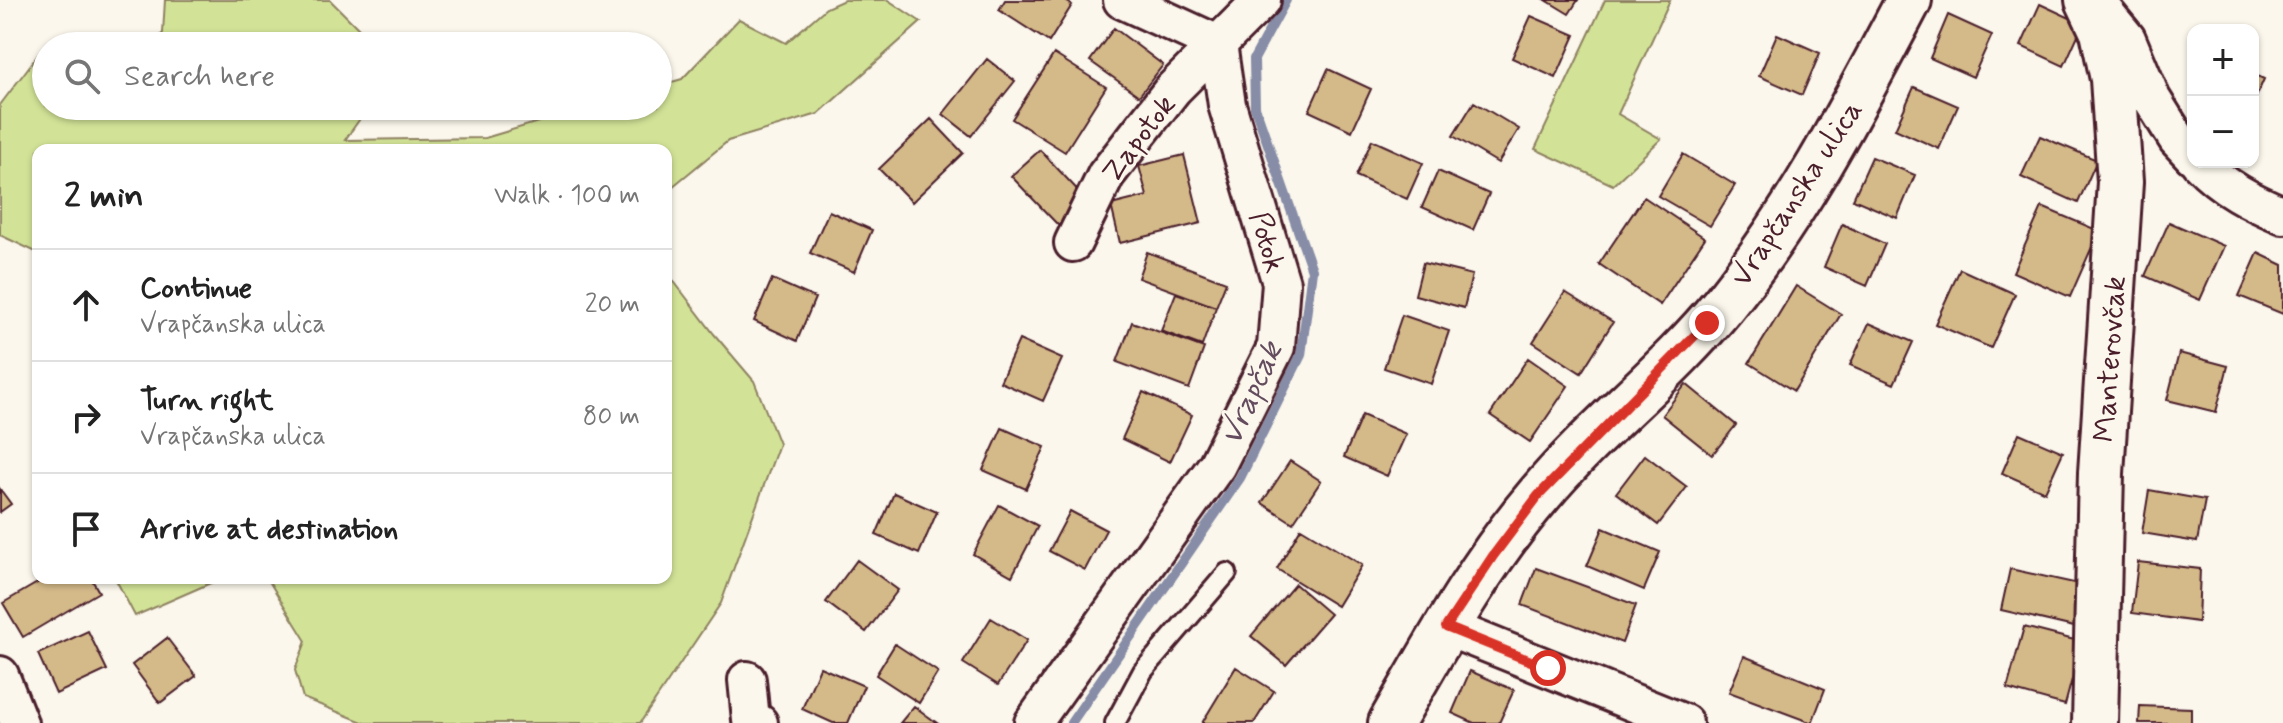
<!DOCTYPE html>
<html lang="en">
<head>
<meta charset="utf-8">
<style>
  :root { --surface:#fff; --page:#f6f6f6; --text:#222; --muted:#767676; --line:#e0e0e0 }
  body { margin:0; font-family:Mynerve,sans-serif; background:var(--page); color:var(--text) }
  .controls { position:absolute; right:24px; top:24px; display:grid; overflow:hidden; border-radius:16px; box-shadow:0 2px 6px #0004 }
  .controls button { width:72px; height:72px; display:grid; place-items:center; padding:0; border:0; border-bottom:2px solid var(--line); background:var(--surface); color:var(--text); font:40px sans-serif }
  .stop { position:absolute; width:24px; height:24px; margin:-18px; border:6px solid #d93025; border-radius:50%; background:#fff }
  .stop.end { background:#d93025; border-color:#fff; box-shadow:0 2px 8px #0008 }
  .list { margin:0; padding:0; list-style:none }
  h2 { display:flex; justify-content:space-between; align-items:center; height:104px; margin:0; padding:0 32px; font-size:34px }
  h2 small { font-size:26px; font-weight:400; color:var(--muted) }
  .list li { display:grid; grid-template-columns:52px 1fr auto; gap:24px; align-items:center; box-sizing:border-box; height:112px; padding:0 32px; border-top:2px solid var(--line) }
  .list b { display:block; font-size:30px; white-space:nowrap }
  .list p { margin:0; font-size:26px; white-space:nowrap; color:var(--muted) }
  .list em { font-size:26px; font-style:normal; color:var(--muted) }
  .icon { flex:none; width:44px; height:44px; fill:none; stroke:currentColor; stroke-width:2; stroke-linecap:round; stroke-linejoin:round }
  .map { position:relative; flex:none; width:2283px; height:723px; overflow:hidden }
  .search { position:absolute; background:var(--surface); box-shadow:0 2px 6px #0004; left:32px; top:32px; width:640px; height:88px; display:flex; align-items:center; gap:20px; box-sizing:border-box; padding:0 28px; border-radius:44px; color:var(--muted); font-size:30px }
  .panel { position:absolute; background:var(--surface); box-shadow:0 2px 6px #0004; left:32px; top:144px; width:640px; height:440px; border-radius:16px }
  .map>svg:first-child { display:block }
</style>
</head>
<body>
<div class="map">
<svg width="2283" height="723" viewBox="0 0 2283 723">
  <rect width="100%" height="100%" fill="#fbf7ec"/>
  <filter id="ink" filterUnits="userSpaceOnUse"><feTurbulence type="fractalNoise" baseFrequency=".0125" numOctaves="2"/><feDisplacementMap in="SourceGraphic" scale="16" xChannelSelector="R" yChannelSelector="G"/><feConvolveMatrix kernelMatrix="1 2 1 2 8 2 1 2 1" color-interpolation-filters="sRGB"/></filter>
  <g filter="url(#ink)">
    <!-- green -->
    <path fill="#d2e397" stroke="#8e8161" stroke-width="2" d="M165,0H330L376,46H152L163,33Z
      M844,0H888L921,22L818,114L728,141L666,192V150H38V253L0,235V105L47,43L50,46H46V106H369L345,140L485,138L592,106H658V86L682,79L739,19L786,43L826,8Z
      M1605,0H1670L1618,114L1661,139L1613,185L1535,149Z
      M666,271L714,334L754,381L779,444L721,603L640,723H365L303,698L295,670L306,641L267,578H666Z
      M115,578H222L135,616Z"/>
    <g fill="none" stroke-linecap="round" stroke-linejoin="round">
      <!-- stream -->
      <path stroke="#878ca7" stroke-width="10" d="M1071,723L1240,478L1301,355L1312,270L1255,107L1254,59L1286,0"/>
    </g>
    <!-- building -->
    <path fill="#d4b989" stroke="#4a1f2b" stroke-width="2" d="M1005,0H1064L1072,5L1049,42L999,10Z
      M1546,0H1578L1569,14Z
      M2040,4L2083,24L2064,66L2021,46Z
      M1948,15L1992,35L1973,77L1930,58Z
      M1531,16L1575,35L1556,78L1512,58Z
      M1114,28L1163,65L1139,96L1090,61Z
      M1777,34L1820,53L1802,95L1759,76Z
      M1054,54L1106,87L1065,152L1012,119Z
      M987,59L1015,81L971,136L943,114Z
      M1328,69L1371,89L1352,131L1309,111Z
      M2253,74L2264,79L2253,104Z
      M1914,87L1958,106L1939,149L1895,129Z
      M1474,102L1519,129L1498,163L1453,136Z
      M931,119L963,153L912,202L879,169Z
      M2040,136L2097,160L2078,203L2021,177Z
      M1372,140L1423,163L1407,199L1356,176Z
      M1040,150L1086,199L1058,225L1011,176Z
      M1683,154L1735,185L1710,226L1658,196Z
      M1184,155L1201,223L1120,243L1111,205L1147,196L1139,166Z
      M1872,157L1915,175L1897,218L1853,199Z
      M1438,171L1489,194L1473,230L1422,207Z
      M1644,197L1705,238L1660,305L1599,264Z
      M2042,207L2099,231L2070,297L2013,272Z
      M829,211L872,230L854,272L810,253Z
      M2169,222L2224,246L2200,300L2145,276Z
      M1842,224L1885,244L1867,286L1824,267Z
      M1147,252L1226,282L1216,307L1138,278Z
      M2258,253L2283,265V314L2239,296Z
      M1423,263L1472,275L1464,308L1415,295Z
      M1960,269L2015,294L1991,348L1935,324Z
      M772,279L815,298L797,341L754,321Z
      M1796,286L1841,314L1794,391L1749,363Z
      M1565,292L1613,322L1581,373L1533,342Z
      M1176,293L1216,307L1202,346L1161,331Z
      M1402,315L1449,331L1431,384L1384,368Z
      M1132,322L1204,348L1189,389L1117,362Z
      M1869,323L1913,342L1894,384L1850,365Z
      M1019,340L1062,359L1043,401L1000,382Z
      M2179,353L2228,366L2216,412L2167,400Z
      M1528,358L1568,386L1530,442L1490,415Z
      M1686,384L1736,425L1712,455L1662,415Z
      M1143,392L1192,415L1170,462L1122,439Z
      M1362,415L1406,434L1387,476L1344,457Z
      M1002,428L1045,447L1026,489L983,470Z
      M2019,433L2063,452L2045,492L2002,473Z
      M1645,455L1687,487L1658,525L1616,493Z
      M1290,461L1321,481L1293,523L1262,503Z
      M0,489L11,504L0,512Z
      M2149,490L2205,500L2197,542L2142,533Z
      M894,493L937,512L919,554L876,535Z
      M999,505L1038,526L1012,576L973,554Z
      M1070,511L1106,530L1085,570L1049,551Z
      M1301,528L1362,565L1337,606L1277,569Z
      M1603,528L1660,552L1644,590L1587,566Z
      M857,560L898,590L866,632L826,602Z
      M2138,562L2200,569L2198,622L2132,613Z
      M1536,568L1636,605L1622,643L1522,605Z
      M2010,569L2083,585L2074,627L2001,610Z
      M46,578H91L99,592L23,637L3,603Z
      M1295,584L1330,614L1286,665L1251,636Z
      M991,618L1027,640L998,685L963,663Z
      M2024,627L2082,642L2065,705L2007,689Z
      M88,631L107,670L56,694L38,654Z
      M167,638L196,676L160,703L132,665Z
      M895,644L938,672L919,703L876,675Z
      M1744,656L1825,689L1812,723L1729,692Z
      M820,667L864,686L848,723H833L802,709Z
      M1236,667L1274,691L1254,723H1202Z
      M1470,671L1514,690L1499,723H1474L1452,713Z
      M914,706L937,723H900Z
      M2140,706L2191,708V723H2139Z"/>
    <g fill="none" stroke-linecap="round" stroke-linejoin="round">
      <defs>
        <path id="service" d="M1115,723L1143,671L1227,573"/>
        <path id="minor" d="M1122,0L1218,44
          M2098,4L2127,39L2152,99L2177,139L2193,156
          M2199,162C2222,187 2252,202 2283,215
          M1073,243L1106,175L1173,89L1262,0
          M1446,627L1684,723
          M0,675L19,723
          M747,680L751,720L759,723
          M1033,723L1217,465L1276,347L1281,283L1227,105L1218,44"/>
        <path id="tertiary" d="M2088,0L2103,32L2113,79L2120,182L2101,473L2095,723"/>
        <path id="secondary" d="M1391,723C1436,645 1480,564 1539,495C1596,427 1668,373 1724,304C1799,211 1853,106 1909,0"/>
      </defs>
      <!-- service casing -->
      <use href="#service" stroke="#4a1f2b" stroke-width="24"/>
      <!-- minor casing -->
      <use href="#minor" stroke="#4a1f2b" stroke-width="42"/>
      <!-- tertiary casing -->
      <use href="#tertiary" stroke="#4a1f2b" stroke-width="50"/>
      <!-- secondary casing -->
      <use href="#secondary" stroke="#4a1f2b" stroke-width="50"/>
      <!-- service -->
      <use href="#service" stroke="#fbf7ec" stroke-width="18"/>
      <!-- minor -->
      <use href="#minor" stroke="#fbf7ec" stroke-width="36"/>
      <!-- tertiary -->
      <use href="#tertiary" stroke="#fbf7ec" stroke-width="44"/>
      <!-- secondary -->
      <use href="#secondary" stroke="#fbf7ec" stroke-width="44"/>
    </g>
  </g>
  <g fill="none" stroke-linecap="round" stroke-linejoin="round" filter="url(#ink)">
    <!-- route -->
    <path stroke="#d93025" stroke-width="10" d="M1548,668L1446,627L1493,556L1538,496L1707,323"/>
  </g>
  <g text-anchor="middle" stroke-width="6" stroke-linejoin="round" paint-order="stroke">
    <!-- street labels -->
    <g font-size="30" fill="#4a1f2b" stroke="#fbf7ec">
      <text transform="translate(1138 138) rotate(-53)" y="10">Zapotok</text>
      <text transform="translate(1796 193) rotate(-57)" y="10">Vrapčanska ulica</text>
      <text transform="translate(1268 242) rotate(74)" y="10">Potok</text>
      <text transform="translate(2109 359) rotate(-86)" y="10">Manterovčak</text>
    </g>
    <!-- water labels -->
    <g font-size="32" font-style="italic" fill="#644c5e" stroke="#fbf7ec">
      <text transform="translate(1250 393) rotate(-66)" y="11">Vrapčak</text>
    </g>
  </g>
</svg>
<div class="controls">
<button>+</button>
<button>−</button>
</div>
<div class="stop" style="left:1548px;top:668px"></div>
<div class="stop end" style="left:1707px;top:323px"></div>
<div class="search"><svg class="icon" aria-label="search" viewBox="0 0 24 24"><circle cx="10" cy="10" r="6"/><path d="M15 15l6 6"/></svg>Search here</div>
<section class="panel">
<h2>2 min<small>Walk · 100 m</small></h2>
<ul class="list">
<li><svg class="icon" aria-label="ahead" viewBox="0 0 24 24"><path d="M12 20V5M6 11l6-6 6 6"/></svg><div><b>Continue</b><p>Vrapčanska ulica</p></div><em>20 m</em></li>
<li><svg class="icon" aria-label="right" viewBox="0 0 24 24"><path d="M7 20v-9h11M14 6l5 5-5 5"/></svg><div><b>Turn right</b><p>Vrapčanska ulica</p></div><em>80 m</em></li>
<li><svg class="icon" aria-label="arrive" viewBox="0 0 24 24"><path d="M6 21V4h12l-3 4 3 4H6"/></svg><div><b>Arrive at destination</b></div></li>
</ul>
</section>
</div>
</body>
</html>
